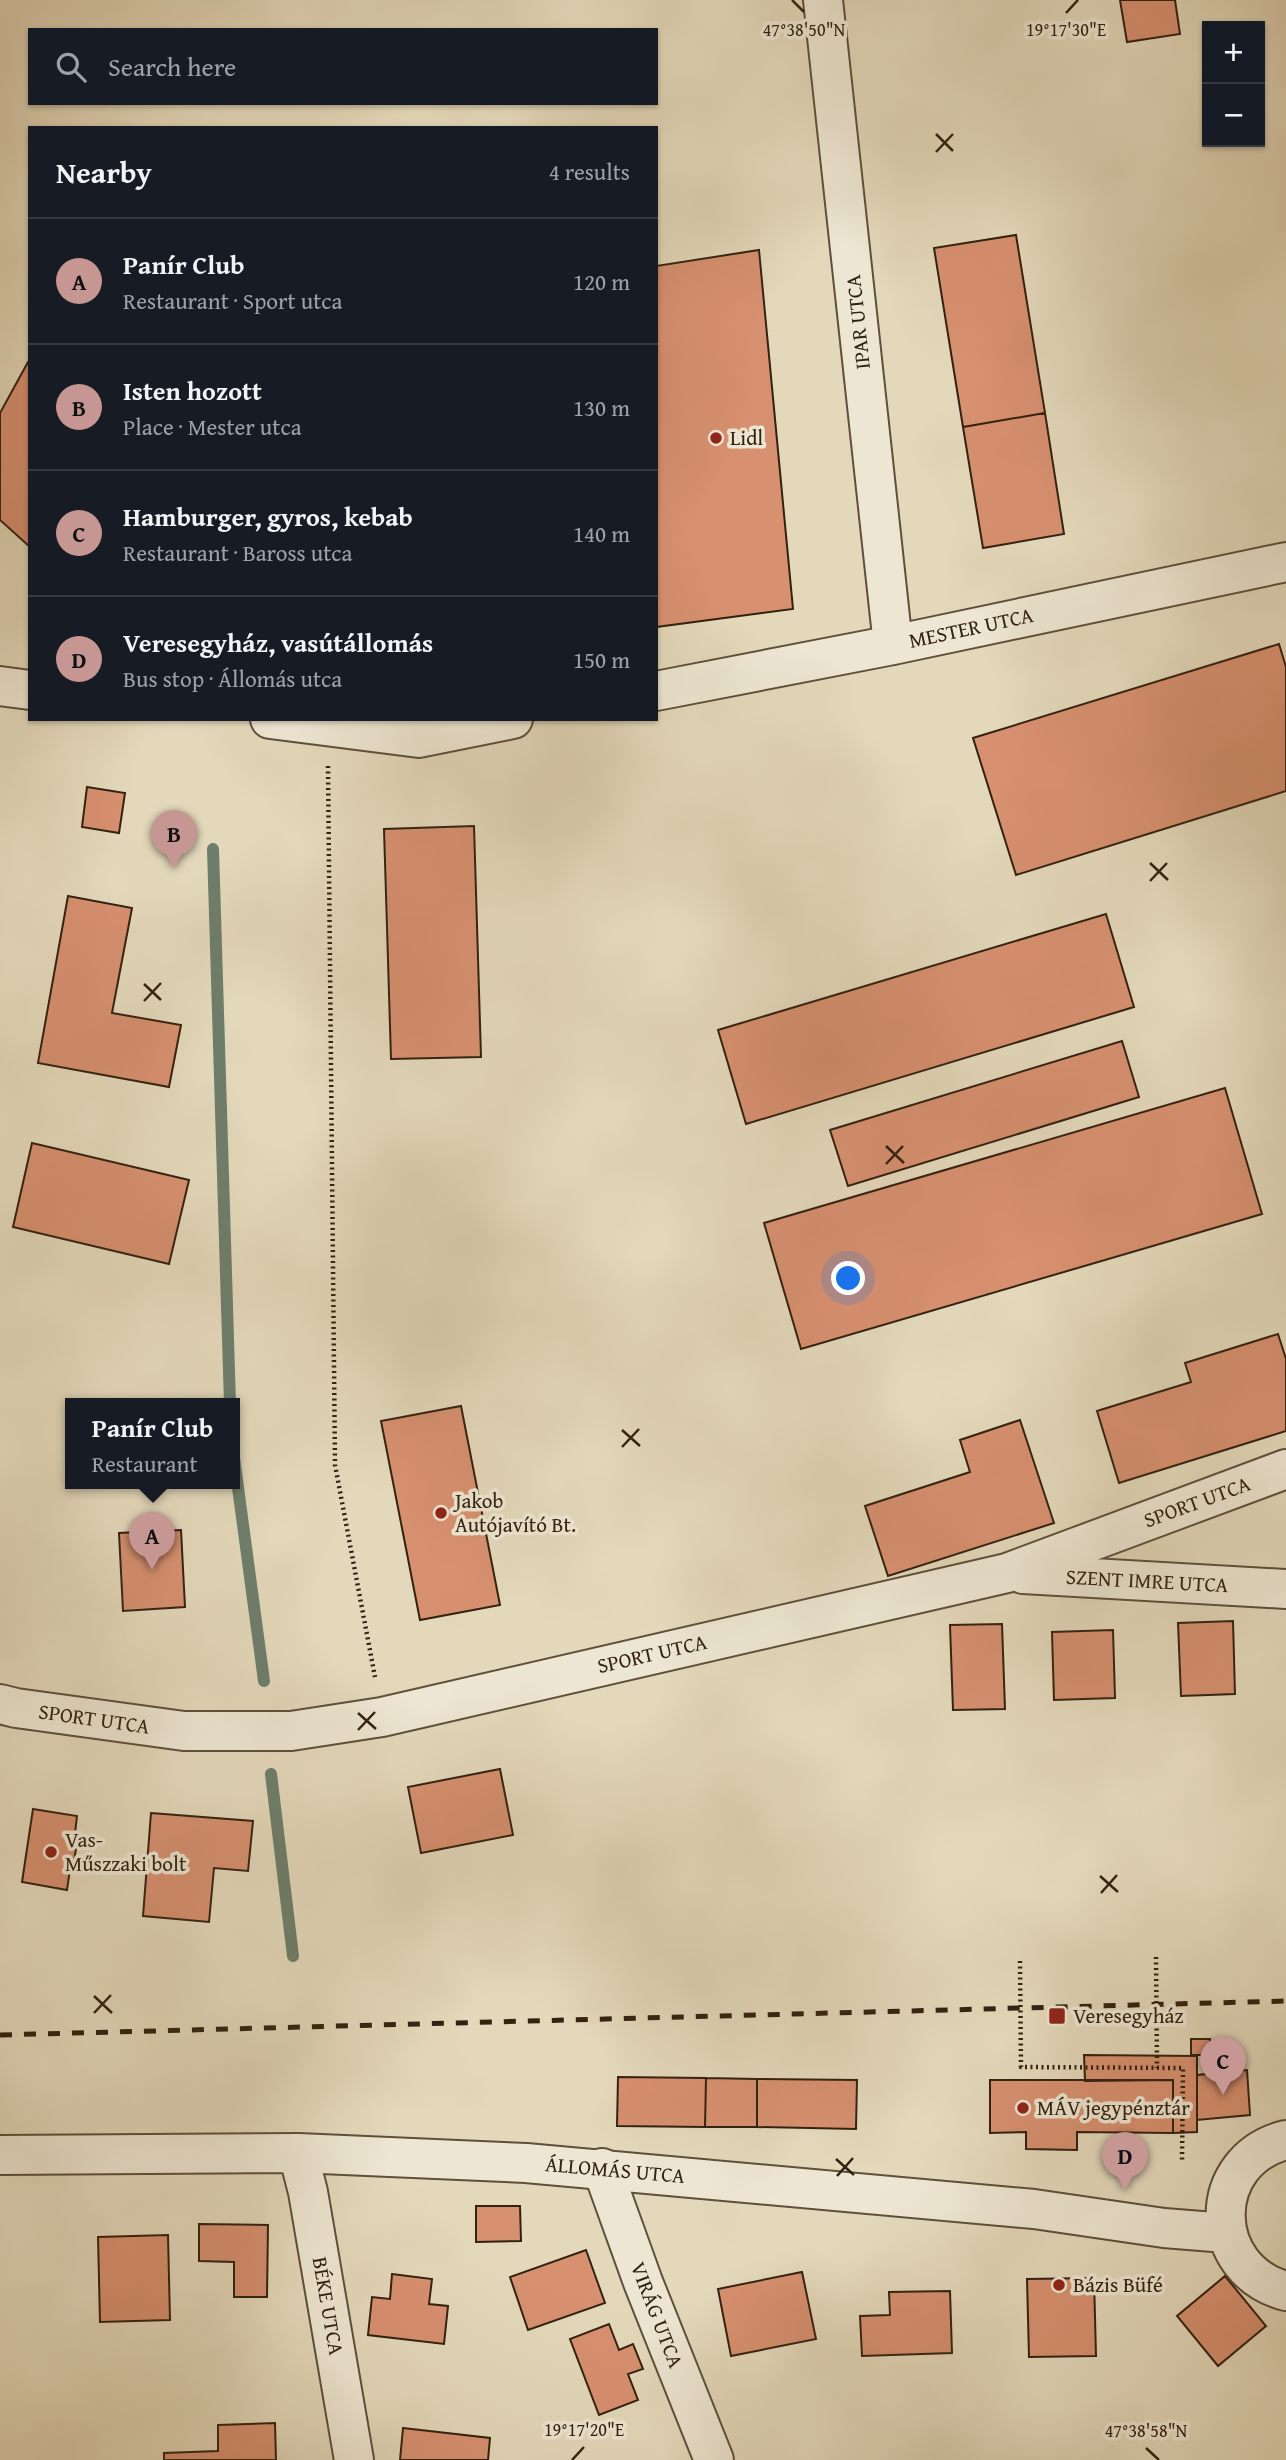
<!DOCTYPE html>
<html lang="en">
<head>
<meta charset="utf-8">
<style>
  :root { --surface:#171b24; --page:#242831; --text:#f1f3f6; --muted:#9ea1a6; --line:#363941; --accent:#c59692 }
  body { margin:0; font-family:"Gentium Book Plus",serif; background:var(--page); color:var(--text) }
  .controls { position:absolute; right:21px; top:21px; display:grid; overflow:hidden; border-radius:0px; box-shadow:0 2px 5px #0004 }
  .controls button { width:63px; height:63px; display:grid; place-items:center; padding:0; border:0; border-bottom:2px solid var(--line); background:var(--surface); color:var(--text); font:35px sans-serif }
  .you { position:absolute; left:849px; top:1279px; width:24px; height:24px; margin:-18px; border:5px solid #fff; border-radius:50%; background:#1a73e8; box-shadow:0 0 0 10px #1a73e833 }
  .badge { display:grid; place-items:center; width:46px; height:46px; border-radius:50%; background:var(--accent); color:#111; font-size:23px; font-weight:700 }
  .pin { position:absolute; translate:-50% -58px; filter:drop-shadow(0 2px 4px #0008) }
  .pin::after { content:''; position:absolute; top:37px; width:24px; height:21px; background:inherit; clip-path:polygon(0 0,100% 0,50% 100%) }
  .popup { position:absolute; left:65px; top:1398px; width:175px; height:91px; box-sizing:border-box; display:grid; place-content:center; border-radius:0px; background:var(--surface); filter:drop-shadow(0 2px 5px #0005); font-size:23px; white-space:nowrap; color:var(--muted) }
  .popup b { font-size:26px; color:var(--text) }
  .popup::after { content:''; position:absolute; left:50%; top:100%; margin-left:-14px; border:14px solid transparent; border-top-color:var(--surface) }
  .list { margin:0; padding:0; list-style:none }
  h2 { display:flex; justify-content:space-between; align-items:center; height:91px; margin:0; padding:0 28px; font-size:30px }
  h2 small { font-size:23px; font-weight:400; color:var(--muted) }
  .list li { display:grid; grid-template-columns:46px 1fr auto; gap:21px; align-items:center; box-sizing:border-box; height:126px; padding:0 28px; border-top:2px solid var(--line) }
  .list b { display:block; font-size:26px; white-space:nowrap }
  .list p { margin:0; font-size:23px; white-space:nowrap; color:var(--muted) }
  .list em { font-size:23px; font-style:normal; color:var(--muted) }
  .icon { flex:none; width:38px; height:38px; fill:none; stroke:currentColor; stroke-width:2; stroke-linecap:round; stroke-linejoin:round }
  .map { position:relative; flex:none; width:1286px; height:2460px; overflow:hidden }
  .search { position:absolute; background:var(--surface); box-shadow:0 2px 5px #0004; left:28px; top:28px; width:630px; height:77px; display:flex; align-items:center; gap:18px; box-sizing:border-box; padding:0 24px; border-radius:0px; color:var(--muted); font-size:26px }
  .panel { position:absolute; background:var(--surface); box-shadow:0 2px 5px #0004; left:28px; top:126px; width:630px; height:595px; border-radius:0px }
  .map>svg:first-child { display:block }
</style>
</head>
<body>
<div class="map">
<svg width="1286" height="2460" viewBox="0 0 1286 2460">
  <rect width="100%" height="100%" fill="#e3d8ba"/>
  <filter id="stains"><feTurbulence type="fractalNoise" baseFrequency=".00286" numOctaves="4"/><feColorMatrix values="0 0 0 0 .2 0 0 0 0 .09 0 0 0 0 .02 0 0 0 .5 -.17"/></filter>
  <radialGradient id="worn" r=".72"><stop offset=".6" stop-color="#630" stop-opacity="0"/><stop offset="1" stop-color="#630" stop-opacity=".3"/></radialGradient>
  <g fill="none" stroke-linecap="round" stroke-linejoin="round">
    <!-- stream -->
    <path stroke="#6e7e6c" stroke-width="12" d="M213,849L230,1404
      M234,1458L264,1681
      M271,1774L293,1956"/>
  </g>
  <!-- building -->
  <path fill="#d79070" stroke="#322210" stroke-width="2" d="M1120,0H1175L1180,34L1127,42Z
    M1016,235L1045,413L963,427L934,248Z
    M759,250L793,609L656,627V266Z
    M28,362H30V547L0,520V413Z
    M1045,413L1064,534L983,548L963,427Z
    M1279,644L1286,667V791L1016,875L973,738Z
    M87,787L125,793L119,833L82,827Z
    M474,826L481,1057L391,1059L384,829Z
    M68,896L132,908L112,1013L181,1025L169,1087L38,1063Z
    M1106,914L1134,1007L746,1124L718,1030Z
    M1122,1041L1139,1097L848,1186L830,1130Z
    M1225,1088L1262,1214L801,1349L764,1223Z
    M32,1143L189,1180L169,1264L13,1227Z
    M1278,1334L1286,1359V1431L1119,1483L1097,1411L1191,1382L1185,1363Z
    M461,1406L500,1605L420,1620L381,1421Z
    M1020,1420L1054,1523L888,1576L865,1506L970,1472L960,1440Z
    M181,1530L185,1607L123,1611L119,1533Z
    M1233,1621L1235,1694L1181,1696L1178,1623Z
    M1002,1624L1005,1709L953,1710L950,1625Z
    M1113,1630L1115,1698L1054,1700L1052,1632Z
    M500,1769L513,1835L421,1853L408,1787Z
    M33,1809L77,1816L74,1842H77L74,1862H71L67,1890L22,1882Z
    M151,1813L253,1821L248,1871L214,1868L209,1922L143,1916Z
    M1191,2039H1210V2055H1191Z
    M1084,2055L1197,2056V2132L1173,2133V2080L1085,2081Z
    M1247,2070L1250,2115L1197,2120V2075Z
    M618,2077L706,2078L705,2127L617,2126Z
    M706,2078L757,2079V2127H705Z
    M757,2079L857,2080L856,2129L757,2127Z
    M990,2080H1173V2133L1077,2132V2150L1026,2149V2132L990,2133Z
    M476,2206H520L521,2241L476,2242Z
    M199,2224L268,2225L267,2297H234V2262L199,2261Z
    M168,2235L170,2320L100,2322L98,2237Z
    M586,2250L605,2303L528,2330L510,2277Z
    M802,2272L816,2339L731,2356L718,2289Z
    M392,2274L432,2279L429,2304L448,2306L444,2344L368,2335L372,2297L390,2299Z
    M1225,2276L1266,2326L1218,2366L1177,2316Z
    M1094,2278L1096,2356L1029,2357L1027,2279Z
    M950,2291L952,2353L862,2356L860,2316L890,2315L889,2292Z
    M609,2324L619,2350L633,2344L643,2369L628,2374L638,2400L599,2415L570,2339Z
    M275,2423L276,2460H164V2453L218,2451V2425Z
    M403,2428L490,2438L488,2460H400Z"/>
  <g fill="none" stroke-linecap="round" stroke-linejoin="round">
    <defs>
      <path id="minor" d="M823,0L893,645
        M0,686L30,690
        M656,691L893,645L1286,562
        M270,719L419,738L513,719
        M1023,1574L1286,1589
        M0,1704L16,1708L184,1731H291L382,1717L1007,1573L1286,1469
        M298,2153L308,2192L354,2460
        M602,2168L643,2282L714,2460"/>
      <path id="tertiary" d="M1286,2140C1205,2160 1206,2270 1286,2291
        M0,2155L298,2153L526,2163L1034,2209L1164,2228L1226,2233"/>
    </defs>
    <!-- minor casing -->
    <use href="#minor" stroke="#5e503a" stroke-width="42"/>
    <!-- tertiary casing -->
    <use href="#tertiary" stroke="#5e503a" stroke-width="42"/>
    <!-- path -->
    <path stroke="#322210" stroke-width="4.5" stroke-dasharray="2 3.5" stroke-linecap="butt" d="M328,766L335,1465L375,1677
      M1156,1957L1157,2068
      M1020,1961L1021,2067L1183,2068L1182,2161"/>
    <!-- minor -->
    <use href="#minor" stroke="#ede6d2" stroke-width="38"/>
    <!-- tertiary -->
    <use href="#tertiary" stroke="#ede6d2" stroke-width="38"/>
    <!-- rail -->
    <path stroke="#322210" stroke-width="5" stroke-dasharray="12 12" stroke-linecap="butt" d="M0,2035L1286,2001"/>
  </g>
  <!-- ticks -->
  <path fill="none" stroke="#322210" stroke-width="2.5" d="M792,0L804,12M1066,13L1078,0M936,134L953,151M936,152L953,134M1150,863L1168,880M1150,881L1167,863M144,984L161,1000M144,1001L161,983M886,1146L904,1163M886,1164L903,1146M622,1430L640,1446M622,1447L639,1429M358,1713L376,1729M358,1730L375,1712M1100,1876L1118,1892M1101,1893L1117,1875M94,1996L112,2013M94,2013L111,1995M836,2159L854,2175M837,2176L853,2158M1146,2448L1159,2460M572,2460L584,2447"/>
  <!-- markers -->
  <g fill="#8f2418" stroke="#ede6d2" stroke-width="2.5">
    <circle cx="716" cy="438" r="7"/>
    <circle cx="441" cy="1513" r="7"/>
    <circle cx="51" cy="1852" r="7"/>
    <rect x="1048" y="2007" width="18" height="18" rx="3.5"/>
    <circle cx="1023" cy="2108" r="7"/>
    <circle cx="1059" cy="2285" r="7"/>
  </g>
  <g text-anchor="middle" stroke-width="7" stroke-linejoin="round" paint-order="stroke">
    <!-- street labels -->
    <g font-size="21" fill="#322210" stroke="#ede6d2">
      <text transform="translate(858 322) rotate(-96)" y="7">IPAR UTCA</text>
      <text transform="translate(971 628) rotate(-12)" y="7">MESTER UTCA</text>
      <text transform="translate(1197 1502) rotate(-20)" y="7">SPORT UTCA</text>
      <text transform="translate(1147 1581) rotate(3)" y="7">SZENT IMRE UTCA</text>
      <text transform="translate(652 1654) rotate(-13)" y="7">SPORT UTCA</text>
      <text transform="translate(94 1719) rotate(8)" y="7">SPORT UTCA</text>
      <text transform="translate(615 2170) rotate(5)" y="7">ÁLLOMÁS UTCA</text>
      <text transform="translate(328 2306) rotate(80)" y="7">BÉKE UTCA</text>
      <text transform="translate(657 2315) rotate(69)" y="7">VIRÁG UTCA</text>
    </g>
    <!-- poi labels -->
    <g font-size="21" fill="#322210" stroke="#ede6d2" text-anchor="start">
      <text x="730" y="445">Lidl</text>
      <text x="455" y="1508">Jakob<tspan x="455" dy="24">Autójavító Bt.</tspan></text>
      <text x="65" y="1847">Vas-<tspan x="65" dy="24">Műszzaki bolt</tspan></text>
      <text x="1073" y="2023">Veresegyház</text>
      <text x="1037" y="2115">MÁV jegypénztár</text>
      <text x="1073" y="2292">Bázis Büfé</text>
    </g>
  </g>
  <g font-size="18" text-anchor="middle" fill="#322210" stroke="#ede6d2" stroke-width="7" stroke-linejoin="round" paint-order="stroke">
    <text x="804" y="36">47°38'50"N</text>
    <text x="1066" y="36">19°17'30"E</text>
    <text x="584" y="2436">19°17'20"E</text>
    <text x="1146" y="2437">47°38'58"N</text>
  </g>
  <rect width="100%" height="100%" filter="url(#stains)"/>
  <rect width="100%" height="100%" fill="url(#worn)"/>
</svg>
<div class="controls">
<button>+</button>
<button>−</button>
</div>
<div class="you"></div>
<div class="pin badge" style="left:152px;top:1570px">A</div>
<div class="popup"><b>Panír Club</b>Restaurant</div>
<div class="pin badge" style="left:174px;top:868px">B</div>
<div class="pin badge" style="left:1223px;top:2095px">C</div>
<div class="pin badge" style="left:1125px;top:2190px">D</div>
<div class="search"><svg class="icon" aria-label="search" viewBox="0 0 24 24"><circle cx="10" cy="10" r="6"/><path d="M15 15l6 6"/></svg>Search here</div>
<section class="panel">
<h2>Nearby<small>4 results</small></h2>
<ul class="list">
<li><span class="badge">A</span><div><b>Panír Club</b><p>Restaurant · Sport utca</p></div><em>120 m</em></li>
<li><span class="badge">B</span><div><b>Isten hozott</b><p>Place · Mester utca</p></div><em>130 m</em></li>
<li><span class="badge">C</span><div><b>Hamburger, gyros, kebab</b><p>Restaurant · Baross utca</p></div><em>140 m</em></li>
<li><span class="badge">D</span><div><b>Veresegyház, vasútállomás</b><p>Bus stop · Állomás utca</p></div><em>150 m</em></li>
</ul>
</section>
</div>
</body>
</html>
